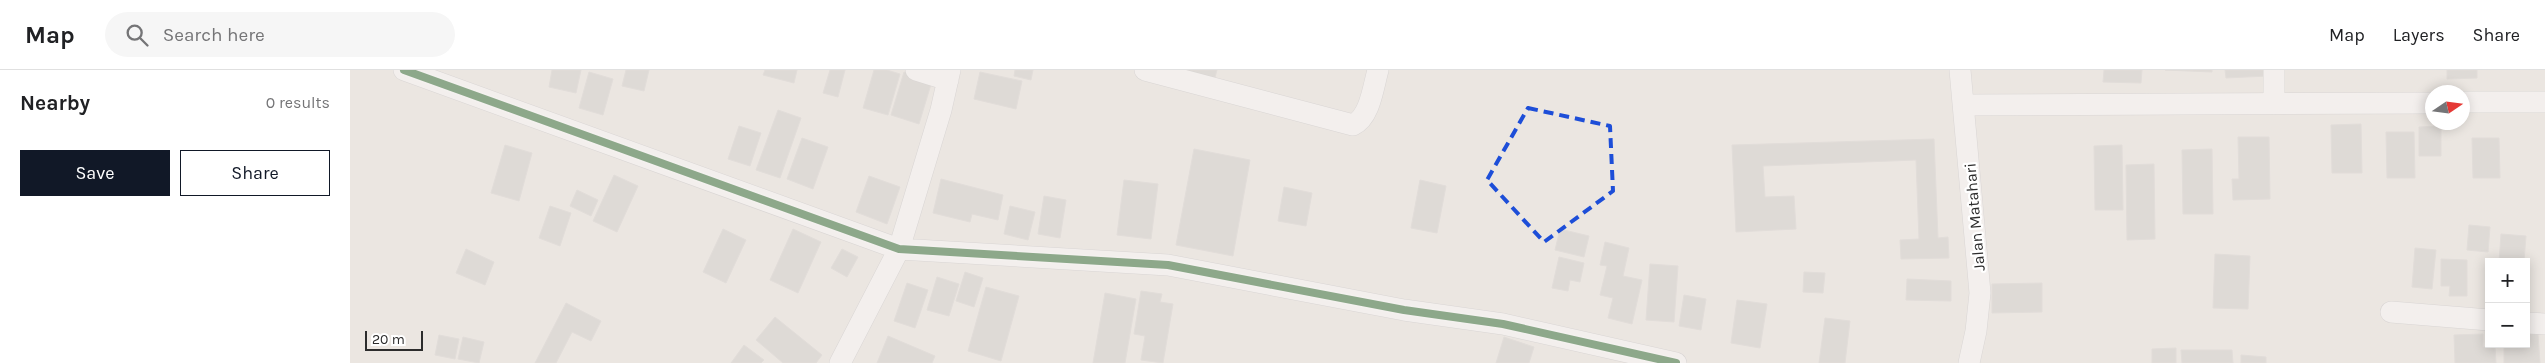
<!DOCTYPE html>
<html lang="en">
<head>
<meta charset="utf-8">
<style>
  :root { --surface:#fff; --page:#f6f6f6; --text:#202124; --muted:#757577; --line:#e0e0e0; --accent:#111827 }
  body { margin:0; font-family:Karla,sans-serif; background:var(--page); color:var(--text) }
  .controls { position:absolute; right:15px; bottom:15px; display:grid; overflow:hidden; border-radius:0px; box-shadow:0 2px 12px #0003 }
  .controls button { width:45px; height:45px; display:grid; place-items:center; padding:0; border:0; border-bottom:1px solid var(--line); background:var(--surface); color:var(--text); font:25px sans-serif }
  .compass { position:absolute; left:2075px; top:15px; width:45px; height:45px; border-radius:50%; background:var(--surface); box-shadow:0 2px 12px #0003; rotate:77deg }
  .scale { position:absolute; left:15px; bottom:12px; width:58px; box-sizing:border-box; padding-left:5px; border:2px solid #2c2c2c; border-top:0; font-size:14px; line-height:18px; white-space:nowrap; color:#2c2c2c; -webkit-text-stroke:4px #fff; paint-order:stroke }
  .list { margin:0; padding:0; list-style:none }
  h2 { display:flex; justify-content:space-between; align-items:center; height:65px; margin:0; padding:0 20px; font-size:21px }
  h2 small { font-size:16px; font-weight:400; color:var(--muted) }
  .actions { display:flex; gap:10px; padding:15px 20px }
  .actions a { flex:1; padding:11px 0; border:1px solid var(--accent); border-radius:0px; text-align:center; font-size:18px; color:var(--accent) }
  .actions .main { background:var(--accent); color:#fff }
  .icon { flex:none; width:28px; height:28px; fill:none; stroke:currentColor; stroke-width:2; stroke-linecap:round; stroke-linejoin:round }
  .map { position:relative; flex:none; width:2195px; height:293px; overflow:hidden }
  header { display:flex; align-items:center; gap:30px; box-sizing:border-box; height:70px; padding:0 25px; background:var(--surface); border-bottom:1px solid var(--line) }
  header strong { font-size:24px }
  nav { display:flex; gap:28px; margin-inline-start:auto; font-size:18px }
  .search { width:350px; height:45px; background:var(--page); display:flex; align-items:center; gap:12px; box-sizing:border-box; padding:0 18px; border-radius:28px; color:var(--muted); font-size:19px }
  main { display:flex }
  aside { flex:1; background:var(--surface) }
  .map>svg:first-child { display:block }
</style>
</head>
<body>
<header>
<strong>Map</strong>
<div class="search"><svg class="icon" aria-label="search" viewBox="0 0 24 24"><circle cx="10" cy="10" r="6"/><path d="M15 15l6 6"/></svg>Search here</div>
<nav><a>Map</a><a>Layers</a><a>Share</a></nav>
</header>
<main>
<aside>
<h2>Nearby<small>0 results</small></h2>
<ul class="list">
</ul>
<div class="actions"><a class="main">Save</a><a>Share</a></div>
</aside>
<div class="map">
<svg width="2195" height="293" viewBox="0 0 2195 293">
  <rect width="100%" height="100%" fill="#ebe6e1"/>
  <!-- building -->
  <path fill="#cfccc8" stroke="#d6d2ce" d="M202,0H231L226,23L199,17Z
    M276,0H299L294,21L272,16Z
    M415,0H447L444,13L413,5Z
    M480,0H495L488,27L473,23Z
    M524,0H537L550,4L538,45L513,38Z
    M665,0H683L681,10L664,6Z
    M837,0H867L863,15L835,9Z
    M1754,0H1792L1791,13L1753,12Z
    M1815,0H1862V2Z
    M1875,0H1917V6L1876,8Z
    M2097,0H2127V8L2097,9Z
    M239,2L263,9L253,45L229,38Z
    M554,2L582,11L569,54L541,45Z
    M630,2L672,11L666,39L624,29Z
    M428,40L451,48L430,108L406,100Z
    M2011,54L2012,103H1982L1981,55Z
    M389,56L411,63L400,96L378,89Z
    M2091,56V86H2069V57Z
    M2036,62H2064L2065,108H2037Z
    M1888,67H1919L1920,129L1883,130L1882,109H1889Z
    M452,68L478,77L463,119L437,109Z
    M2122,68H2149L2150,108H2123Z
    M1584,69L1588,168L1598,167L1599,188L1551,189L1550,170L1569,169L1566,90L1413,96L1415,127L1444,126L1446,159L1386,162L1382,75Z
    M155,75L182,83L169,131L141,123Z
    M1772,75L1773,140H1745L1744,76Z
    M844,79L900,90L883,186L826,175Z
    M1862,79L1863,144H1833L1832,80Z
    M1804,94L1805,169L1777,170L1776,95Z
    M264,105L288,116L267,162L243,151Z
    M519,106L550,117L537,154L506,142Z
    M591,109L653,125L648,150L622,144L620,152L583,143Z
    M774,110L808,114L801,169L767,165Z
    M1070,110L1096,116L1087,163L1061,158Z
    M934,117L962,123L956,156L928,151Z
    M227,120L248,130L241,146L220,136Z
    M694,126L716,130L710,168L688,164Z
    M200,136L221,143L210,176L189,168Z
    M660,136L685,142L678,170L654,164Z
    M2119,155L2140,157L2138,182L2117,180Z
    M373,159L396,170L376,213L353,202Z
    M443,159L471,172L448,223L420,210Z
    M1210,159L1239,166L1234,187L1205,180Z
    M2151,164L2176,166L2174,192H2149Z
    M1255,172L1279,178L1273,206L1292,210L1282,254L1258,248L1263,228L1250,225L1257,196L1250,195Z
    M2065,178L2086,180L2082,219L2062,217Z
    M116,179L144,192L135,215L106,203Z
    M492,179L508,187L497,207L481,198Z
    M1865,184L1900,186L1898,239L1863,238Z
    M1209,187L1234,193L1230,212L1220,210L1218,221L1202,218Z
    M2091,189L2117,190V226H2099L2100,216H2091Z
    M1300,194L1328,196L1324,252L1296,250Z
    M615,202L633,208L624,237L606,231Z
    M1454,202L1475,203L1473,223L1453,222Z
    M587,207L609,214L599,246L577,240Z
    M1557,209L1601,211V231L1556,230Z
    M557,213L578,220L565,258L544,251Z
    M1692,213V242L1642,243V214Z
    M636,217L669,226L651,291L618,281Z
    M791,221L812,224L810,232L823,234L813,293L791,290L795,266L784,264Z
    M755,223L786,229L775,293H743Z
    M1334,225L1356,229L1351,260L1329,256Z
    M1387,230L1417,234L1410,278L1381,273Z
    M216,233L251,251L241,271L222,262L206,293H185Z
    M425,247L472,285L466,293H433L406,270Z
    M1475,248L1500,251L1495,293H1469Z
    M2133,264V277H2145L2146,293H2105L2104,265Z
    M2176,264H2188L2190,293H2154V274H2176Z
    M89,265L109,269L105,289L85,285Z
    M538,266L585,286L582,293H527Z
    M113,267L134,272L129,293L108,289Z
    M1154,267L1184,277L1179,293H1146Z
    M394,275L414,290L411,293H381Z
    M1826,278V293H1802V279Z
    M1831,280H1882L1883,293H1832Z
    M1891,285L1916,287V293H1891Z"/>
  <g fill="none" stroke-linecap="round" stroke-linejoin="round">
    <defs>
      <path id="street" d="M54,0L549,179L818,195L1054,240L1153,254L1326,293
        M566,0L598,10
        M795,0L1003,55C1020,47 1023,18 1028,0
        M1610,0L1630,223L1626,261L1619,293
        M2112,32H2195
        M1924,34V0
        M1613,35L2082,33
        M2041,242L2139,250
        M2176,253L2195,254
        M490,293L549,179L591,40L600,0"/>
    </defs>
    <!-- street casing -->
    <use href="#street" stroke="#c4c2c3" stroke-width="22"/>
    <!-- street -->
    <use href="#street" stroke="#fcfbfa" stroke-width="21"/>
    <defs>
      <path id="cycleway" d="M54,0L549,179L818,195L1054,240L1153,254L1326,293"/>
    </defs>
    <!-- cycleway casing -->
    <use href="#cycleway" stroke="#fff" stroke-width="11"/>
    <!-- cycleway -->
    <use href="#cycleway" stroke="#1b5e20" stroke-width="8"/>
  </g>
  <!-- marked area -->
  <path d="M0 0H2195V293H0ZM1178,38L1260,56L1263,121L1194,172L1137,110Z" fill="#ebe6e1" fill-opacity=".55" fill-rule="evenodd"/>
  <path fill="none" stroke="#1d4ed8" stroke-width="4" stroke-dasharray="10 6" stroke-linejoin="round" d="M1178,38L1260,56L1263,121L1194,172L1137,110Z"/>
  <g text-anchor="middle" stroke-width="4.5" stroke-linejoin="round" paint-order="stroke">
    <!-- street labels -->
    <g font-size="16" fill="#2c2c2c" stroke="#fff">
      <text transform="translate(1624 147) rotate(-95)" y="6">Jalan Matahari</text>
    </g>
  </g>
</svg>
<div class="controls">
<button>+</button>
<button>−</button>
</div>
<svg class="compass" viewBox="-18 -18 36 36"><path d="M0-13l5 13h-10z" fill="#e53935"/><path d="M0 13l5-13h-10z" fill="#757577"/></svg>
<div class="scale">20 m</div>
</div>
</main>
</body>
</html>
